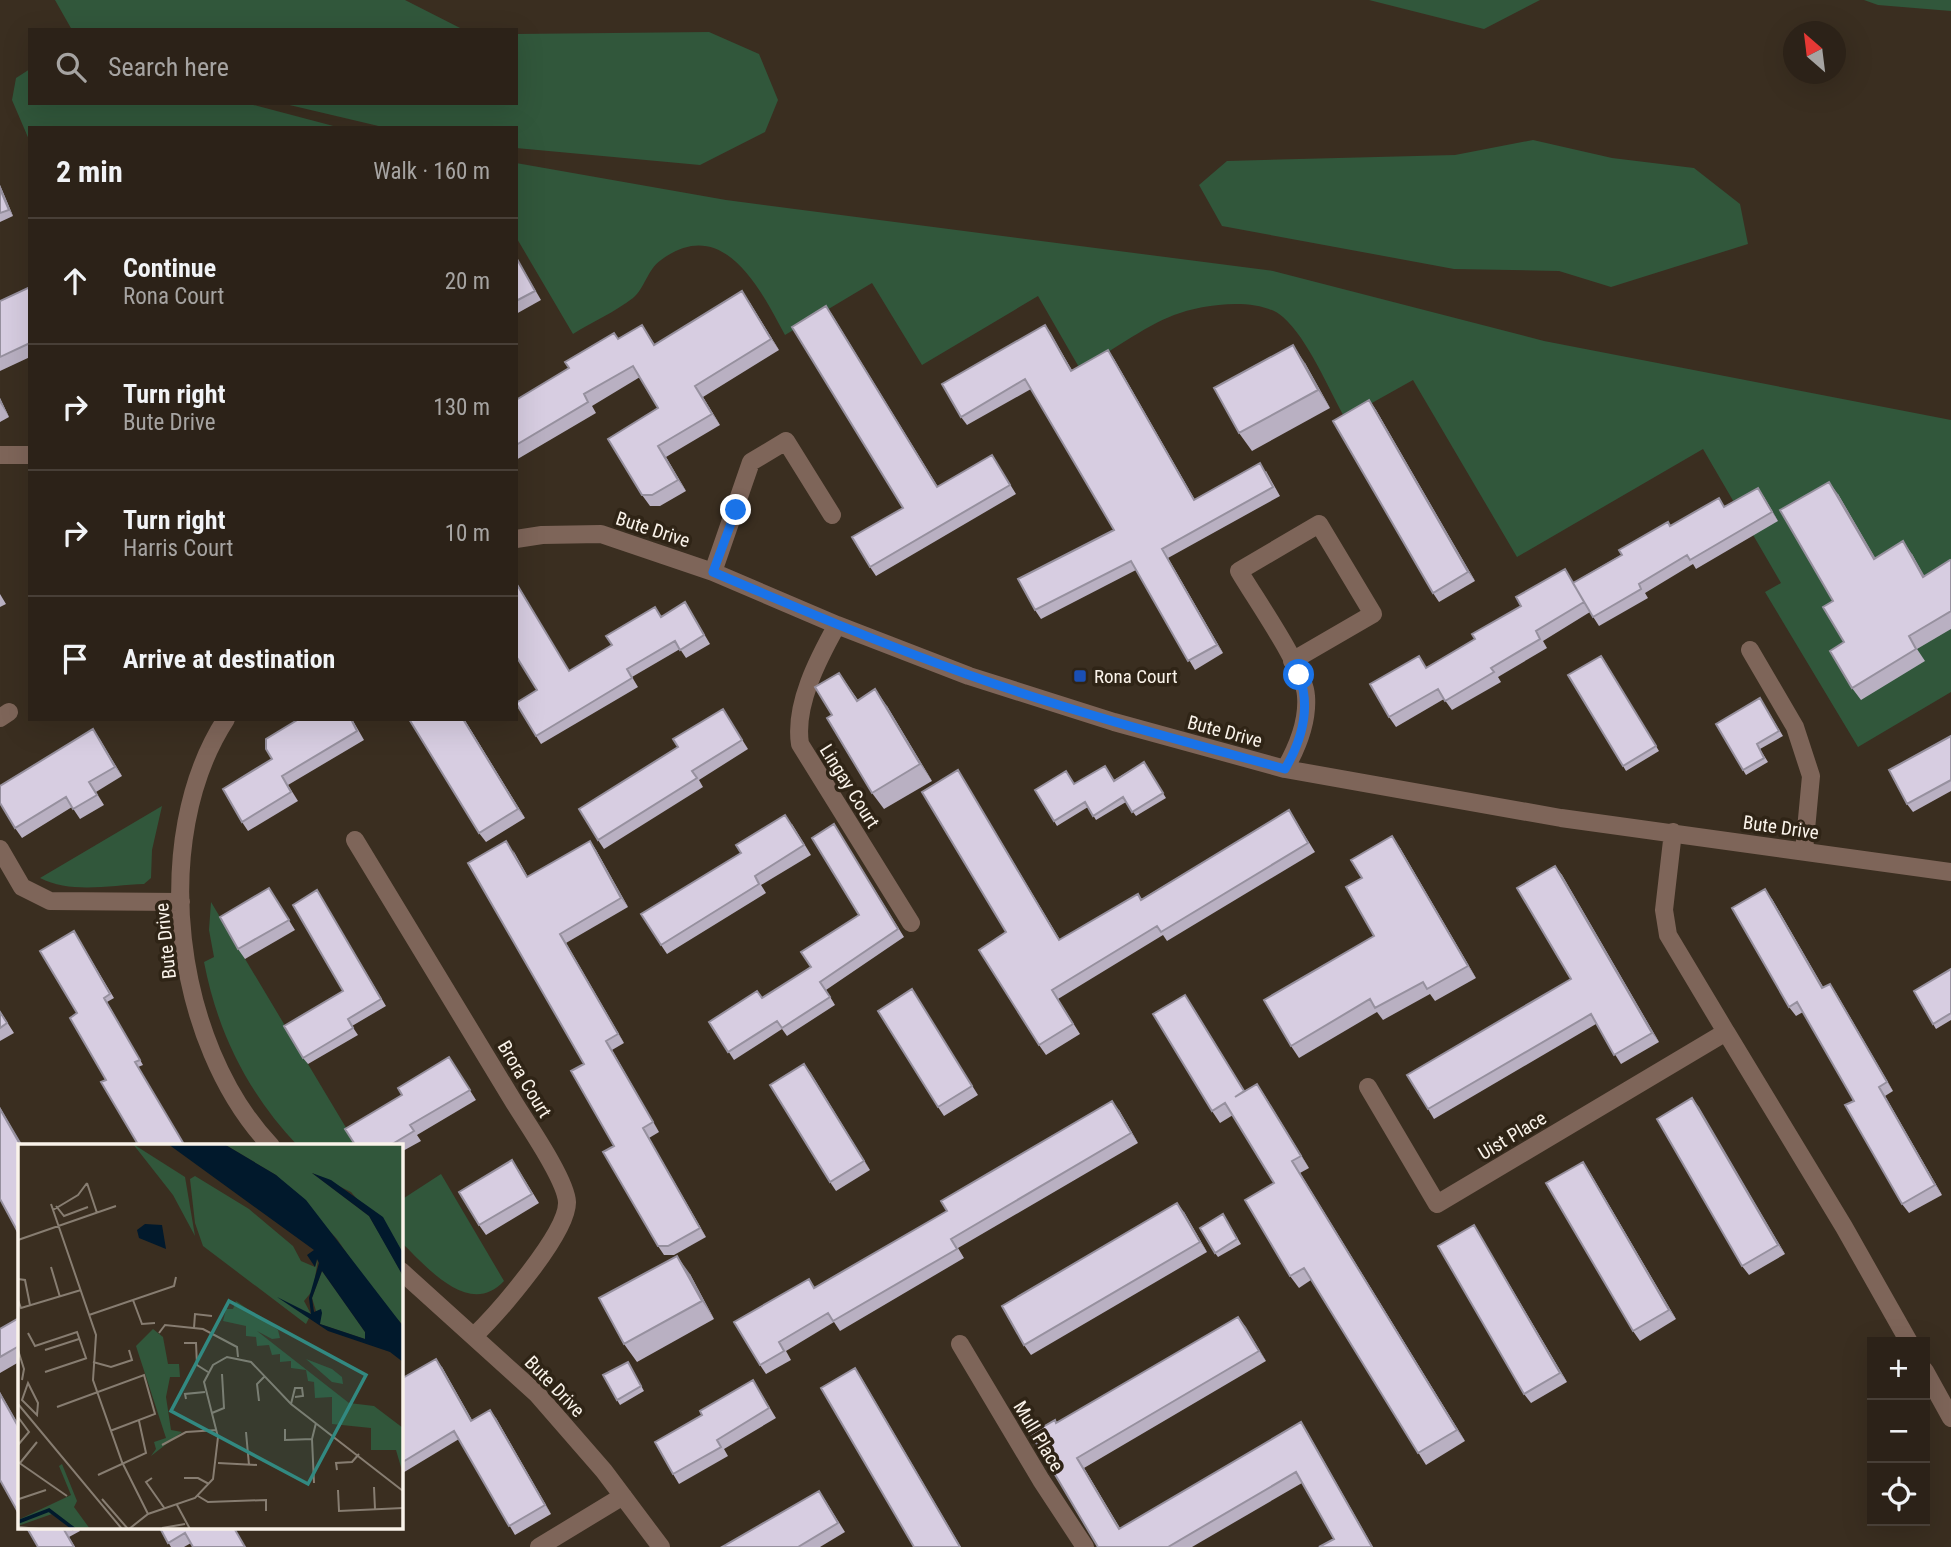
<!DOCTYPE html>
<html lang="en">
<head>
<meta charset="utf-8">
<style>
  :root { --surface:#2c2218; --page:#342a21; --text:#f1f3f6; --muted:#a6a4a2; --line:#483f37 }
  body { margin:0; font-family:"Roboto Condensed",sans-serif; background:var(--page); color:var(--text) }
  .controls { position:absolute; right:21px; bottom:21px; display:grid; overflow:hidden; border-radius:0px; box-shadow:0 7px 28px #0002 }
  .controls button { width:63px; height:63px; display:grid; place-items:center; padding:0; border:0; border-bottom:2px solid var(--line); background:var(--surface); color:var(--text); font:35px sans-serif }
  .compass { position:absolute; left:1783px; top:21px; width:63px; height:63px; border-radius:50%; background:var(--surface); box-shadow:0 7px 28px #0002; rotate:332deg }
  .stop { position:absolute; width:21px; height:21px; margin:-16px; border:5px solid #1a73e8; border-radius:50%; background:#fff }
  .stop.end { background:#1a73e8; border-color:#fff; box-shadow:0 2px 7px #0008 }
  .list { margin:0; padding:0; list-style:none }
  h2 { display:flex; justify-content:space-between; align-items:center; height:91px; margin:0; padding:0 28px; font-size:30px }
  h2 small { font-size:23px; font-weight:400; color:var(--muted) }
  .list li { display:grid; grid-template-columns:46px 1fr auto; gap:21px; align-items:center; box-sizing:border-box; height:126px; padding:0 28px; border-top:2px solid var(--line) }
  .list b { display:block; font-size:26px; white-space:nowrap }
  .list p { margin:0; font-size:23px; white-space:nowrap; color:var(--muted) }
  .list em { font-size:23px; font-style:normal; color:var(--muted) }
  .icon { flex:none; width:38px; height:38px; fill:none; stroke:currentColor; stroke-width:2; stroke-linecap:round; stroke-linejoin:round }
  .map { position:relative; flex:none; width:1951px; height:1547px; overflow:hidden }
  .search { position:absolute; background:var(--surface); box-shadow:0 7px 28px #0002; left:28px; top:28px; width:490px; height:77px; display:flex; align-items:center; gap:18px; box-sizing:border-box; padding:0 24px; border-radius:0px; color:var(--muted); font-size:26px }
  .panel { position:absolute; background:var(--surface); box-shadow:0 7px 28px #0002; left:28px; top:126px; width:490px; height:595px; border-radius:0px }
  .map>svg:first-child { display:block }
</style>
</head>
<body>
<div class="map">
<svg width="1951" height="1547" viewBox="0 0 1951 1547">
  <rect width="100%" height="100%" fill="#3a2e20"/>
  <!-- green -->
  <path fill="#31573b" d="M55,0H405L464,30H72Z
    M1369,0H1540L1484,29Z
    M1864,0H1951V11L1878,5Z
    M709,32L759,54L778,100L765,132L700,165L516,148V128H387L281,103H516V34Z
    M30,69V103H246L341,128H30V142L12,100L16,78Z
    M1533,140L1612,158L1694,168L1740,204L1748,244L1611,287L1559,271L1454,269L1222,226L1199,185L1227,161L1455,155Z
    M516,163L726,200L1273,271L1544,341L1951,420V692L1858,747L1765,592L1781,583L1703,449L1517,557L1413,380L1345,418C1328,388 1308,339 1283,317C1259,296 1202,304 1174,315C1143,327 1109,353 1080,369L1038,296L922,365L872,283L785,335C761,291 724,213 661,260C647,270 645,288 633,298C615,312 592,322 573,334L516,237Z
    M162,806L152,850L151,878L144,884C111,885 71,894 40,878Z
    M211,902L357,1146H298C248,1093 218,1034 204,962L214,957L209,930Z
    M441,1174L504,1281C469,1319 425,1265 401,1242V1200Z"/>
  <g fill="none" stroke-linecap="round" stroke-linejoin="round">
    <!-- minor -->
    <path stroke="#7e6559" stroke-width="18" d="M0,455H30
      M516,539L542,535L601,534L713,572L837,625L969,676L1114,722L1285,769L1561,818L1951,872
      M713,572L751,462L786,441L832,515
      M837,625C818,659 794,705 800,744L911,923
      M1750,650L1795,727L1811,776L1804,851
      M0,718L9,712
      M226,719C148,839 174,1044 271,1146
      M1285,769C1297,748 1308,721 1306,696C1305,669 1254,597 1239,571L1319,524L1373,614L1292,661
      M355,840C409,928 462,1016 515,1104C528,1125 566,1180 567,1202C568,1233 497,1314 474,1336
      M0,849L22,887L50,901L181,902
      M1726,1032L1844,1227L1909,1342
      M1368,1087L1437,1204L1726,1032L1668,935L1664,910L1673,832
      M401,1271L537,1394L604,1471L661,1547
      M960,1344L1041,1480L1085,1547
      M1925,1371L1951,1418
      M539,1547L623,1496"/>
  </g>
  <!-- wall -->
  <path fill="#b9b0c2" d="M0,185L13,216L0,222Z
    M516,260L523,269L541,300L516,314Z
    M30,287V357L0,371V301Z
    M750,303L779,350L703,397L720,425L666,457L686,491L660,506H650L642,495L658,408L640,377L592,406L596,413L516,460V400L569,368L614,333L618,339L642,325L655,345Z
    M826,306L938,487L992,455L1016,494L876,576L870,567L903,508Z
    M1045,325L1072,370L1108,350L1114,359L1195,500L1266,471L1280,496L1168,558L1223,653L1195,670L1136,570L1041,619L1035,610L1114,530L1031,389L967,425L961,417Z
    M1305,363L1330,408L1252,451L1239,433Z
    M0,398L9,417L0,422Z
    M1369,400L1376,410L1475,581L1439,602L1433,593Z
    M1838,494L1875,558L1912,554L1924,576L1951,561V629L1917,649L1925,661L1861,700L1852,688L1844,642L1833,601Z
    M1764,497L1778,521L1696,569L1693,564L1645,593L1648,598L1599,626L1590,612L1543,641L1547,648L1498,677L1501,682L1452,710L1444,699L1396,727L1389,717L1427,667L1671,526L1724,506Z
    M516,582L569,671L661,616L690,610L710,644L686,658L680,649L632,677L638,687L541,744L536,736L537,690Z
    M0,594L6,604L0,607Z
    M1604,660L1659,751L1626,771L1623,766Z
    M839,673L858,700L887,706L932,781L884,809L872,793L832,715Z
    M1760,698L1783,736L1760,749L1768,762L1746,775L1743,770Z
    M723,709L748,749L699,780L703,787L604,849L598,840L678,747Z
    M299,719H352L364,740L288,785L298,801L248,831L242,822Z
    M464,719L525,818L486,842L479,833Z
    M93,729L122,776L96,792L104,805L80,819L72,807L22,838L15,828Z
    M1951,736V791L1913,812L1907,804Z
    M1144,762L1166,798L1136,816L1126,802L1096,820L1088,807L1057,826L1054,821L1074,784L1114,780Z
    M958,770L1060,940L1138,894L1142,899L1289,810L1315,852L1167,941L1163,935L1058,999L1080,1034L1046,1055L1039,1045Z
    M792,824L811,855L761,885L766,893L667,954L661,945Z
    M834,824L904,937L826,990L835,1005L787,1036L782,1029L734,1060L709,1022L762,998L811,967L859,915Z
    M590,841L596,850L628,907L566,943L624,1043L612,1050L659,1132L649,1138L706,1237L674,1255H664L658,1246L614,1146L584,1064L513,850L528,877Z
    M1400,848L1476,978L1435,1001L1430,994L1383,1020L1377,1012L1299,1058L1291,1046L1374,936L1362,878Z
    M1555,866L1562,875L1659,1042L1621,1064L1596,1024L1434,1119L1428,1109L1571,979Z
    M269,888L295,930L245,959L238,949Z
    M317,890L386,1006L352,1026L358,1035L308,1064L303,1058L343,991Z
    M1772,899L1823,987L1830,984L1836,993L1893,1091L1885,1096L1942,1195L1909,1213L1902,1204L1854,1101L1803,1012L1796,1016L1789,1007Z
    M77,936L114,998L107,1002L143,1065L106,1080L77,1013Z
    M1951,969V1020L1936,1029L1933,1024Z
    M1185,995L1244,1091L1257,1084L1265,1096L1309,1168L1300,1173L1465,1441L1426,1465L1311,1280L1299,1288L1290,1276L1274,1183L1233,1115L1220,1123L1212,1111Z
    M918,999L978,1095L944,1116L938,1107Z
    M0,1011L14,1033L0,1041Z
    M449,1057L476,1100L417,1135L421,1141L401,1152V1146H356L402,1095Z
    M804,1064L870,1170L836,1191L830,1182Z
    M1692,1098L1785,1254L1749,1275L1742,1266Z
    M1119,1110L1138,1143L958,1248L964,1258L840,1331L834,1322L786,1351L791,1360L766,1374L760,1365L809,1279L815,1288Z
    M518,1169L539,1203L486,1235L479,1225Z
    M1589,1171L1676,1319L1640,1341L1633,1331Z
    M1184,1212L1207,1252L1031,1355L1024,1345Z
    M1223,1214L1241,1244L1218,1257L1215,1253Z
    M1474,1225L1567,1382L1531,1403L1524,1394Z
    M690,1274L714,1319L637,1362L624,1344Z
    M1238,1317L1266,1361L1084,1468L1120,1528L1308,1433L1334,1539L1302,1483L1192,1547H1098L1057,1423Z
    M19,1318V1362L0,1373V1329Z
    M628,1362L644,1391L620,1405L617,1400Z
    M442,1367L472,1420L496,1418L551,1514L515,1535L459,1439L401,1474V1379Z
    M753,1380L776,1418L724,1449L728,1456L679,1484L673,1474L702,1415Z
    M825,1500L845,1532L820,1547H722Z
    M27,1528H78L80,1531L69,1537L75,1547H38Z
    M160,1528L246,1547L191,1543L184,1547H171Z"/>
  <!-- shaded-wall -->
  <path fill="#96909e" d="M0,185L13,216L9,210L0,189Z
    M742,291L750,303L779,350L771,339Z
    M826,306L833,316L944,497L937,487Z
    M1045,325L1051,333L1077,380L1071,371Z
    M1293,345L1305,363L1330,408L1318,390Z
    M1108,350L1114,359L1200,509L1194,500Z
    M695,386L703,397L720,425L712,414Z
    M0,398L9,417L2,406L0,403Z
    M1369,400L1376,410L1475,581L1468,572Z
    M658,446L666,457L686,491L678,480Z
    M1829,482L1838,494L1883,571L1874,559Z
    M1758,488L1764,497L1778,521L1772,512Z
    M1903,541L1912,554L1932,589L1923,577Z
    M1162,549L1168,558L1223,653L1217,645Z
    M875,689L887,706L932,781L920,764Z
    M463,719H464L525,818L518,809Z
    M93,729L100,739L122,776L115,767Z
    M958,770L1066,950L1059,940Z
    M1392,836L1400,848L1476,978L1468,966Z
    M590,841L596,850L628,907L621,898Z
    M1555,866L1562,875L1659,1042L1652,1033Z
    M1765,889L1772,899L1829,997L1822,988Z
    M560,934L566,943L624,1043L618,1034Z
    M1830,984L1836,993L1893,1091L1887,1082Z
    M1185,995L1193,1007L1252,1103L1244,1091Z
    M606,1041L612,1050L659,1132L653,1122Z
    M804,1064L811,1073L870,1170L864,1161Z
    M1257,1084L1265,1096L1309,1168L1301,1156Z
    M1879,1087L1885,1096L1942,1195L1935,1185Z
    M1692,1098L1699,1107L1785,1254L1778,1245Z
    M1112,1101L1119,1110L1138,1143L1131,1133Z
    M0,1107L23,1146H21L0,1109Z
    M643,1128L649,1138L706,1237L700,1228Z
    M1292,1161L1300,1173L1465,1441L1457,1430Z
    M1583,1162L1589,1171L1676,1319L1669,1310Z
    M1177,1203L1184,1212L1207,1252L1200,1242Z
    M1474,1225L1480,1235L1567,1382L1560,1373Z
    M677,1256L690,1274L714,1319L702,1301Z
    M1238,1317L1246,1327L1266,1361L1259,1351Z
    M436,1359L442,1367L477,1429L471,1421Z
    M855,1368L861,1377L961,1547H960Z
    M0,1392L19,1425V1428L0,1394Z
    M490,1410L496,1418L551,1514L545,1505Z
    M1301,1422L1308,1433L1373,1547H1372Z
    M1077,1458L1084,1468L1126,1539L1119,1529Z"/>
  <!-- building -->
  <path fill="#d7cde1" stroke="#96909e" stroke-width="2" d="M0,189L9,210L0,213Z
    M517,259L535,291L516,301V260Z
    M30,287V343L0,357V301Z
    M742,291L771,339L695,386L712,414L658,446L678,480L652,495H642L608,439L658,408L633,366L584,394L588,402L516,445V400L569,368L565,362L614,333L618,339L642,325L654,345Z
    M826,306L937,487L992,455L1010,485L870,567L852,537L903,508L792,327Z
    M1045,325L1071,371L1108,350L1194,500L1260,463L1273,487L1162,549L1217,645L1188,661L1131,561L1035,610L1018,579L1114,530L1025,379L961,417L942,384Z
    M1293,345L1318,390L1239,433L1214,388Z
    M1369,400L1468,572L1433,593L1333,421Z
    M1829,482L1874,559L1903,541L1923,577L1950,560L1951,561V611L1909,636L1916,649L1852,688L1830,651L1844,642L1823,607L1833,601L1780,510Z
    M1758,488L1772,512L1690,560L1687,555L1639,584L1641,589L1593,617L1573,583L1622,555L1619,550L1668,522L1670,526L1719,498L1724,507Z
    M1565,569L1584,602L1536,631L1540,639L1491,668L1494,672L1445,701L1438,689L1389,717L1370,684L1419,656L1426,668L1475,639L1472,634L1521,606L1516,597Z
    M516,583L569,671L612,645L606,636L655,607L661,617L685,602L704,635L680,650L675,641L627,669L632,678L536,736L516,703L537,690L516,656Z
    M1601,656L1656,746L1623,766L1568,675Z
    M839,673L857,701L875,689L920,764L872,793L827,718L832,715L815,687Z
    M1760,698L1779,731L1757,744L1764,758L1743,770L1716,724Z
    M723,709L742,740L692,771L697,778L598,840L579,809L678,747L673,739Z
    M299,719H351L357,731L282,776L291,792L242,822L223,789L272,759L266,749V739Z
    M409,719H463L518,809L479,833Z
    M93,729L115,767L89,782L97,795L73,809L66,797L15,828L0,803V786Z
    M1951,736V780L1907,804L1889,770Z
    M1144,762L1163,793L1132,812L1123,797L1093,816L1085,802L1054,821L1035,790L1066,771L1074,784L1105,766L1114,781Z
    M958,770L1059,940L1138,894L1141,900L1289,810L1308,843L1161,932L1157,926L1052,990L1073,1024L1039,1045L979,950L1006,932L922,792Z
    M785,815L804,845L755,876L759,884L661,945L641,914L741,853L736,845Z
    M834,824L898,929L820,982L830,997L782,1028L777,1021L728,1052L709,1022L757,991L762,998L811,967L801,952L859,915L812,838Z
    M1392,836L1468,966L1427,989L1423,982L1375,1008L1370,999L1291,1046L1264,1000L1374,936L1346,887L1362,878L1351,860Z
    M506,841L527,877L590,841L621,898L560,934L618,1034L606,1041L653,1122L643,1128L700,1228L668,1246H658L603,1152L614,1146L571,1071L584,1064L468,863Z
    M1555,866L1652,1033L1614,1055L1591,1014L1428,1109L1407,1075L1571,979L1517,888Z
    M269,888L289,920L238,949L220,917Z
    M1765,889L1822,988L1830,984L1887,1082L1879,1087L1935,1185L1902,1204L1845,1105L1854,1101L1797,1002L1789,1007L1732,908Z
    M317,890L381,999L348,1019L353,1028L303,1058L284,1026L343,991L293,905Z
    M74,931L110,994L104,998L140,1060L135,1062L185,1146H139L101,1082L106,1080L70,1018L77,1013L40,951Z
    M1951,969V1013L1933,1024L1914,991Z
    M912,989L972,1086L938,1107L878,1011Z
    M1185,995L1244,1091L1235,1097L1257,1084L1301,1156L1292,1161L1457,1430L1418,1453L1304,1268L1290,1276L1245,1200L1274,1183L1225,1103L1212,1111L1153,1014Z
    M0,1012L7,1023L0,1028Z
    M449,1057L470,1090L410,1125L414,1131L389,1146H356L345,1129L402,1095L398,1088Z
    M804,1064L864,1161L830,1182L770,1085Z
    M1692,1098L1778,1245L1742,1266L1657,1119Z
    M1112,1101L1131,1133L951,1239L957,1249L833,1321L828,1313L779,1342L784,1351L760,1365L734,1322L809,1279L814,1288L947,1211L941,1201Z
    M0,1109L21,1146H19V1234L0,1199Z
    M512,1160L532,1194L479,1225L459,1192Z
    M1583,1162L1669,1310L1633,1331L1546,1183Z
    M1177,1203L1200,1242L1024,1345L1002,1306Z
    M1223,1214L1237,1239L1215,1253L1200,1228Z
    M1474,1225L1560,1373L1524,1394L1438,1246Z
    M677,1256L702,1301L624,1344L599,1298Z
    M1238,1317L1259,1351L1077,1458L1119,1529L1301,1422L1372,1547H1319L1334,1539L1296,1472L1168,1547H1098L1031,1434L1055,1420L1056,1423Z
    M19,1318V1346L0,1357V1329Z
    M436,1359L471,1421L490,1410L545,1505L509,1526L454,1431L401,1463V1379Z
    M628,1362L641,1386L617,1400L603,1375Z
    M855,1368L960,1547H914L821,1388Z
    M753,1380L769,1408L717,1440L721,1447L673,1474L655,1442L702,1415L700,1411Z
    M0,1394L19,1428V1514L0,1480Z
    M819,1491L838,1523L798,1547H722Z
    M27,1528H63L74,1547H38Z
    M160,1528H234L245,1547H193L185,1533L168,1543Z"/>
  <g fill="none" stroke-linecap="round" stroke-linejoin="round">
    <!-- route -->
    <path stroke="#1a73e8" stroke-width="9" d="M736,510L713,572C797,608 882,644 969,675C1072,712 1179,740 1285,769C1302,740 1311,707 1299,675"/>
  </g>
  <!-- markers -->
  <rect fill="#1a4fb4" stroke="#2f2416" stroke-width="2.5" x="1073" y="669" width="14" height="14" rx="3.5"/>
  <g text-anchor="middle" stroke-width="7" stroke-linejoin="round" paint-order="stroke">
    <!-- street labels -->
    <g font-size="19" fill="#faf3ea" stroke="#2f2416">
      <text transform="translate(653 529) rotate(18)" y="7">Bute Drive</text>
      <text transform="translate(1225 731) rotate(15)" y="7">Bute Drive</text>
      <text transform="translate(850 786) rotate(58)" y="7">Lingay Court</text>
      <text transform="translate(1781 827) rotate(8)" y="7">Bute Drive</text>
      <text transform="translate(165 941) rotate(-96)" y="7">Bute Drive</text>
      <text transform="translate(525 1079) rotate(59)" y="7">Brora Court</text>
      <text transform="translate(1512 1135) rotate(-31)" y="7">Uist Place</text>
      <text transform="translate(555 1386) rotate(46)" y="7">Bute Drive</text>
      <text transform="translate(1039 1436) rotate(59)" y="7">Mull Place</text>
    </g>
    <!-- poi labels -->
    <g font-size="19" fill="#faf3ea" stroke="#2f2416" text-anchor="start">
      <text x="1094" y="683">Rona Court</text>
    </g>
  </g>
  <!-- overview -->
  <g transform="translate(18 1144)">
    <rect width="385" height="385" fill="#3a2e20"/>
    <path d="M115,0L167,33L177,92L155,51ZM206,0H385V109L333,48L294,29L351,72L368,101L385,132V181L360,155L319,95L258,31ZM177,32L231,65L275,102L283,117L297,123L300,115L295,146L286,157L293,170L288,180L185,102L177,79L172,35ZM304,127L347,188V195L302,180L294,154ZM218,157L260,186L262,194L254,195L239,187L331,259L356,262L385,284V330L378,306H353V284L314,280V253L297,254L296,238L290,237L288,226L273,224V217L262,218V210L254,211L251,201L239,202L238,193L228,192V182L205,177L208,165H215ZM135,185L145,193L150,220H161L162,233H152L148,253L153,286L164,288L133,312L138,305L136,298L148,294L118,202ZM288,215L314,225L324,233L325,240L314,238ZM44,320L59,357L56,363L72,385H55L34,370L0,382V376L53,351L41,322Z" fill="#31573b"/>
    <path d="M150,0H206L258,31L288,56L385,182V218L372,208L310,187L259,153L240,132L259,153L293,170L291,154L301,119L299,115L297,123L289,111L296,106ZM304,127L347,188V195L302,180L304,169L303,165L296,168L294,154ZM294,29L313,36L365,73L385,109V132L351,72ZM127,80L144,81L148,105L121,94L119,86Z" fill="#01192c" fill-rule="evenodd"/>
    <path fill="none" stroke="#01192c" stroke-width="3.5" d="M0,378L31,366L56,385"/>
    <path fill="none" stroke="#877d71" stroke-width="2" d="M69,39L79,69M33,60L78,191L75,236L104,318L130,370M38,62L46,72L70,63M35,66L60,51L69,39M0,96L98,62M33,123L42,153M0,135L7,136L12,161M0,156L3,164L63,146M115,156L124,180L137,179M71,171L156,142L158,133M176,184L177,170L194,172M10,189L17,202L59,188L68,214M141,189L147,181L185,185L219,203L220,213M166,199H178L179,221L190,228M0,206L6,225L4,236M27,206L61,195M75,218L93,223L114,216L111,206M27,228L69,214M10,239L20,259L19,271L4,256ZM168,255L167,250L187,248M241,257L239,240L246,233M0,260L104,385M273,260L277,244H284L285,252L277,253M39,263L126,231L137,270L92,287M194,269L206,264L204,230M0,273L11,288L0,301M267,285V296L294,295L298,279M228,288L231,321M294,295L296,339M144,301L168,288L199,286M0,318L49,352M2,319L19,298M200,319L239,321M319,326L318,319L334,318L341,310M80,331L128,309L121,277M134,334L128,338L147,365M166,334H180L191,340M356,343L357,365M320,346L321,367L385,364M180,352L190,358L248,356V367M1,355L28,346M84,355L110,385M159,361L172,385M0,383L21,385M144,384L167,380M111,385L130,370L177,354L195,335L200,293L186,238L195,221L209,213L233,218L273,260L385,347"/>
    <path fill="#328981" fill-opacity="0.15" stroke="#328981" stroke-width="3.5" d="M211,157L348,231L290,340L153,267Z"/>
    <rect width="385" height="385" fill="none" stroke="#faf3ea" stroke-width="3.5"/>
  </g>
</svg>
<div class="controls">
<button>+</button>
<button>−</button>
<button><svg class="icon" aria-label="locate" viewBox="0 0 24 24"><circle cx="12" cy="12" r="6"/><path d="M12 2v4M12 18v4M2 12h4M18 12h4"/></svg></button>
</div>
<svg class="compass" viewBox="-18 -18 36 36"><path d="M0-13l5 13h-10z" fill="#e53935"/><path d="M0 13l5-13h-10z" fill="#a6a4a2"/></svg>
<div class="stop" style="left:1299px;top:675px"></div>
<div class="stop end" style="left:736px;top:510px"></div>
<div class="search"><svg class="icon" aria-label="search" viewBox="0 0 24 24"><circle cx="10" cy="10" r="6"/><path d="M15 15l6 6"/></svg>Search here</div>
<section class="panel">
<h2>2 min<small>Walk · 160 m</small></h2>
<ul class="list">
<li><svg class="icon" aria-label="ahead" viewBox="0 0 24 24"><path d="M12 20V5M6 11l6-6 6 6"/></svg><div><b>Continue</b><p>Rona Court</p></div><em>20 m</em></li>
<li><svg class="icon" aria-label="right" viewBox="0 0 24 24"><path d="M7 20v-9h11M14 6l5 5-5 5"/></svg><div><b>Turn right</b><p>Bute Drive</p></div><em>130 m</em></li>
<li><svg class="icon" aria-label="right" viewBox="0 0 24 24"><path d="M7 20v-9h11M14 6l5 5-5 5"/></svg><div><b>Turn right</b><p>Harris Court</p></div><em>10 m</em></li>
<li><svg class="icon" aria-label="arrive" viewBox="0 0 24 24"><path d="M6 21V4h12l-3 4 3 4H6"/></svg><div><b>Arrive at destination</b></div></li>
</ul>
</section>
</div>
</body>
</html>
